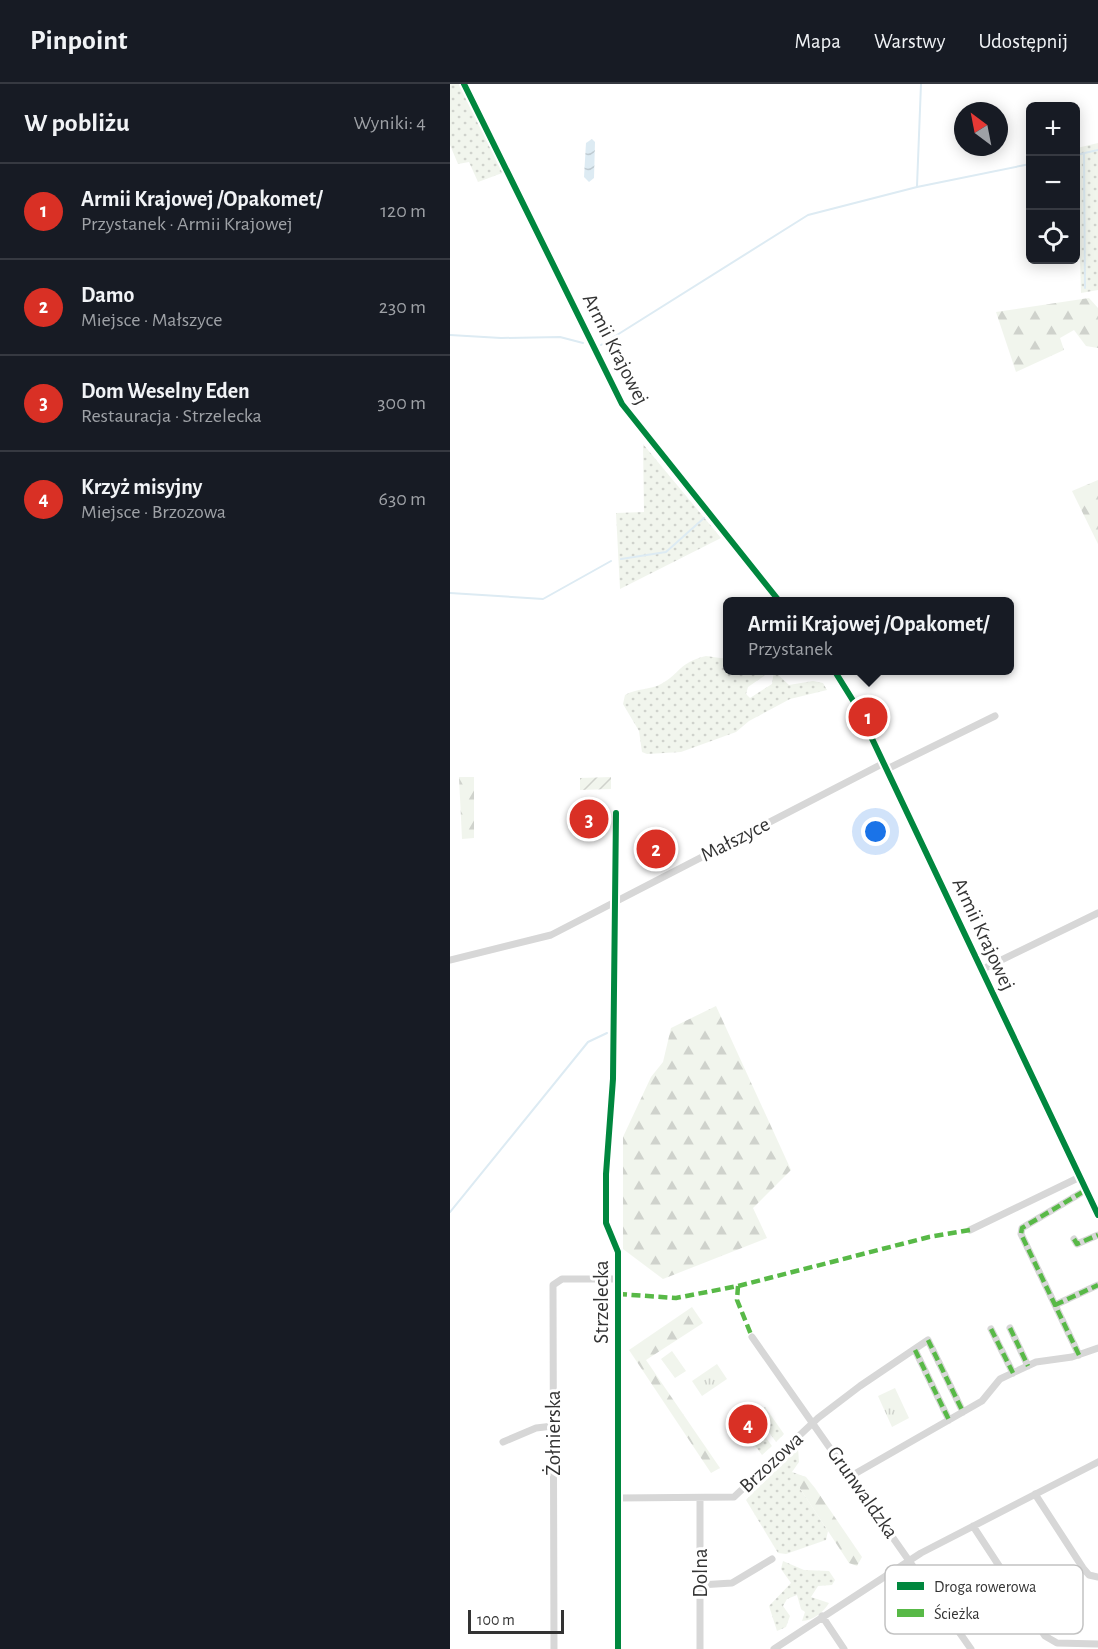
<!DOCTYPE html>
<html lang="pl">
<head>
<meta charset="utf-8">
<style>
  :root { --surface:#171b24; --page:#242831; --text:#f1f3f6; --muted:#9ea1a6; --line:#363941; --accent:#d93025 }
  body { margin:0; font-family:"Alegreya Sans",sans-serif; background:var(--page); color:var(--text) }
  .controls { position:absolute; right:18px; top:18px; display:grid; overflow:hidden; border-radius:9px; box-shadow:0 3px 15px #0003 }
  .controls button { width:54px; height:54px; display:grid; place-items:center; padding:0; border:0; border-bottom:2px solid var(--line); background:var(--surface); color:var(--text); font:30px sans-serif }
  .compass { position:absolute; left:504px; top:18px; width:54px; height:54px; border-radius:50%; background:var(--surface); box-shadow:0 3px 15px #0003; rotate:328deg }
  .scale { position:absolute; left:18px; bottom:15px; width:96px; box-sizing:border-box; padding-left:6px; border:3px solid #333; border-top:0; font-size:16px; line-height:21px; white-space:nowrap; color:#333; -webkit-text-stroke:4px #fff; paint-order:stroke }
  .you { position:absolute; left:426px; top:748px; width:21px; height:21px; margin:-15px; border:4px solid #fff; border-radius:50%; background:#1a73e8; box-shadow:0 0 0 9px #1a73e833 }
  .badge { display:grid; place-items:center; width:39px; height:39px; border-radius:50%; background:var(--accent); color:#fff; font-size:20px; font-weight:700 }
  .pin { position:absolute; translate:-50% -50%; border:3px solid #fff; box-shadow:0 2px 6px #0006 }
  .popup { position:absolute; left:273px; top:513px; width:291px; height:78px; box-sizing:border-box; display:grid; place-content:center; border-radius:9px; background:var(--surface); filter:drop-shadow(0 2px 4px #0005); font-size:20px; white-space:nowrap; color:var(--muted) }
  .popup b { font-size:22px; color:var(--text) }
  .popup::after { content:''; position:absolute; left:50%; top:100%; margin-left:-12px; border:12px solid transparent; border-top-color:var(--surface) }
  .list { margin:0; padding:0; list-style:none }
  h2 { display:flex; justify-content:space-between; align-items:center; height:78px; margin:0; padding:0 24px; font-size:26px }
  h2 small { font-size:20px; font-weight:400; color:var(--muted) }
  .list li { display:grid; grid-template-columns:39px 1fr auto; gap:18px; align-items:center; box-sizing:border-box; height:96px; padding:0 24px; border-top:2px solid var(--line) }
  .list b { display:block; font-size:22px; white-space:nowrap }
  .list p { margin:0; font-size:20px; white-space:nowrap; color:var(--muted) }
  .list em { font-size:20px; font-style:normal; color:var(--muted) }
  .icon { flex:none; width:33px; height:33px; fill:none; stroke:currentColor; stroke-width:2; stroke-linecap:round; stroke-linejoin:round }
  .map { position:relative; flex:none; width:648px; height:1565px; overflow:hidden }
  header { display:flex; align-items:center; gap:36px; box-sizing:border-box; height:84px; padding:0 30px; background:var(--surface); border-bottom:2px solid var(--line) }
  header strong { font-size:28px }
  nav { display:flex; gap:33px; margin-inline-start:auto; font-size:21px }
  main { display:flex }
  aside { flex:1; background:var(--surface) }
  .map>svg:first-child { display:block }
</style>
</head>
<body>
<header>
<strong>Pinpoint</strong>
<nav><a>Mapa</a><a>Warstwy</a><a>Udostępnij</a></nav>
</header>
<main>
<aside>
<h2>W pobliżu<small>Wyniki: 4</small></h2>
<ul class="list">
<li><span class="badge">1</span><div><b>Armii Krajowej /Opakomet/</b><p>Przystanek · Armii Krajowej</p></div><em>120 m</em></li>
<li><span class="badge">2</span><div><b>Damo</b><p>Miejsce · Małszyce</p></div><em>230 m</em></li>
<li><span class="badge">3</span><div><b>Dom Weselny Eden</b><p>Restauracja · Strzelecka</p></div><em>300 m</em></li>
<li><span class="badge">4</span><div><b>Krzyż misyjny</b><p>Miejsce · Brzozowa</p></div><em>630 m</em></li>
</ul>
</aside>
<div class="map">
<svg width="648" height="1565" viewBox="0 0 648 1565">
  <defs>
    <pattern id="grass-dots" width="8" height="8" patternUnits="userSpaceOnUse" patternTransform="scale(1.5)"><rect width="8" height="8" fill="#f1f5ed"/><path d="M2 2h.1M6 6h.1" fill="none" stroke="#cfd2cc" stroke-width="1.8" stroke-linecap="round"/></pattern>
    <pattern id="forest-firs" width="22" height="20" patternUnits="userSpaceOnUse" patternTransform="scale(1.5)"><rect width="22" height="20" fill="#f1f5ed"/><path d="M5 1l3.5 6h-7zM16 11l3.5 6h-7z" fill="#cfd2cc"/></pattern>
    <pattern id="park-tufts" width="24" height="20" patternUnits="userSpaceOnUse" patternTransform="scale(1.5)"><rect width="24" height="20" fill="#f1f5ed"/><path d="M3 7l-1-3M5 7V3M7 7l1-3M15 17l-1-3M17 17v-4M19 17l1-3" fill="none" stroke="#cfd2cc"/></pattern>
    <pattern id="garden-furrows" width="10" height="10" patternUnits="userSpaceOnUse" patternTransform="scale(1.5)"><rect width="10" height="10" fill="#f1f5ed"/><path d="M-1 1l2-2M0 10L10 0M9 11l2-2" fill="none" stroke="#cfd2cc"/></pattern>
    <pattern id="water-waves" width="16" height="10" patternUnits="userSpaceOnUse" patternTransform="scale(1.5)"><rect width="16" height="10" fill="#ddebf3"/><path d="M0 5q4-4 8 0t8 0" fill="none" stroke="#becad1"/></pattern>
  </defs>
  <rect width="100%" height="100%" fill="#fff"/>
  <!-- grass -->
  <path fill="url(#grass-dots)" d="M0,0H9L55,88L28,98L19,78L8,80L0,61Z
    M648,59V206L631,209L627,64Z
    M193,360L271,454L170,505L166,429L194,428Z
    M256,572L277,575V586L316,587L314,592L298,603L296,610L300,614L322,600L324,587L339,601L363,597L373,599L377,606L340,615L299,637L286,648L231,668L197,670L192,668L189,647L173,620L175,611C187,604 200,606 211,600C231,589 228,579 256,572Z
    M315,1323L334,1350L326,1358L306,1330Z
    M301,1333L322,1362L312,1371L291,1343Z
    M348,1364L349,1378L342,1388L356,1393L349,1403L378,1447L376,1456L336,1470L328,1469L296,1416Z
    M333,1477L354,1486L379,1487L385,1496L382,1501L368,1502L361,1513L379,1519C374,1528 362,1537 352,1537L355,1528L351,1525L347,1511L337,1515L333,1522L340,1532L336,1543L327,1547L319,1522L341,1499L331,1485Z"/>
  <!-- forest -->
  <path fill="url(#forest-firs)" d="M639,214L648,224V264L636,262L624,246L610,254L614,266L566,288L546,228Z
    M648,396V460L622,407Z
    M9,693H24V754L12,755Z
    M266,922L341,1086L303,1124L317,1154L213,1195L173,1165V1053L201,993L213,978L221,944Z
    M242,1223L253,1239L196,1276L270,1384L261,1389L179,1266Z
    M345,1390L356,1393L365,1404L412,1473L407,1482L399,1479L349,1403Z"/>
  <!-- park -->
  <path fill="url(#park-tufts)" d="M267,1280L277,1295L252,1312L242,1297Z
    M445,1304L459,1334L442,1343L428,1312Z"/>
  <!-- garden -->
  <path fill="url(#garden-furrows)" d="M161,693V705L130,706V694Z"/>
  <!-- pitch -->
  <path fill="#f1f5ed" d="M222,1267L236,1287L225,1294L211,1275Z"/>
  <!-- water -->
  <path fill="url(#water-waves)" d="M142,55L145,58L144,94L139,98L134,93L136,59Z"/>
  <g fill="none" stroke-linecap="round" stroke-linejoin="round">
    <!-- stream -->
    <path stroke="#ddebf3" stroke-width="2" d="M634,69L635,204
      M626,71L648,66
      M467,102L471,0
      M0,251L51,254L110,253L133,259
      M151,261L358,131L467,103L580,80
      M171,475L216,468L254,434
      M0,509L93,515L161,477
      M0,1128L138,958L157,949"/>
    <!-- minor -->
    <path stroke="#d7d7d7" stroke-width="7" d="M14,0L172,320L330,518
      M384,586L407,623L648,1131
      M437,685L545,632
      M166,729L163,995L156,1090V1139L168,1168V1565
      M0,876L101,851L434,679
      M533,885L648,829
      M520,1146L630,1093
      M624,1155L627,1160L648,1151
      M605,1221L648,1201
      M560,1244L578,1282
      M541,1245L563,1289
      M302,1253L521,1565
      M465,1266L499,1336
      M629,1271L571,1150L572,1144L636,1106
      M53,1358L86,1344L103,1342
      M401,1392L532,1317L550,1295L586,1278L622,1273L648,1264
      M585,1410L633,1484L639,1491L648,1493
      M168,1414L284,1413L368,1334L410,1302L478,1256L513,1328
      M523,1442L595,1552L607,1559L648,1560
      M250,1501L282,1499L322,1475
      M372,1532L394,1565
      M104,1565L103,1201L112,1195H168
      M250,1565V1414
      M324,1565L471,1469L648,1378"/>
    <!-- quiet -->
    <path stroke="#58b947" stroke-width="4.5" stroke-dasharray="9 4.5" stroke-linecap="butt" d="M624,1155L627,1160L648,1151
      M288,1202L287,1216L302,1253
      M168,1210L226,1214L288,1202L479,1153L520,1146
      M605,1221L648,1201
      M560,1244L578,1282
      M541,1245L563,1289
      M478,1256L513,1328
      M465,1266L499,1336
      M629,1271L571,1150L572,1144L636,1106"/>
    <defs>
      <path id="cycleway" d="M14,0L172,320L330,518
        M384,586L407,623L648,1131
        M166,729L163,995L156,1090V1139L168,1168V1565"/>
    </defs>
    <!-- cycleway casing -->
    <use href="#cycleway" stroke="#fff" stroke-width="10"/>
    <!-- cycleway -->
    <use href="#cycleway" stroke="#00873e" stroke-width="6"/>
  </g>
  <g text-anchor="middle" stroke-width="6" stroke-linejoin="round" paint-order="stroke">
    <!-- street labels -->
    <g font-size="21" fill="#333" stroke="#fff">
      <text transform="translate(166 265) rotate(63)" y="7">Armii Krajowej</text>
      <text transform="translate(285 755) rotate(-27)" y="7">Małszyce</text>
      <text transform="translate(534 850) rotate(65)" y="7">Armii Krajowej</text>
      <text transform="translate(151 1218) rotate(-90)" y="7">Strzelecka</text>
      <text transform="translate(103 1349) rotate(-90)" y="7">Żołnierska</text>
      <text transform="translate(321 1378) rotate(-43)" y="7">Brzozowa</text>
      <text transform="translate(413 1408) rotate(55)" y="7">Grunwaldzka</text>
      <text transform="translate(250 1489) rotate(-90)" y="7">Dolna</text>
    </g>
  </g>
  <!-- legend -->
  <rect x="435" y="1481" width="198" height="69" rx="9" fill="#fff" stroke="#c2c2c2" stroke-width="1.5"/>
  <rect x="447" y="1498" width="27" height="8" fill="#00873e"/>
  <rect x="447" y="1525" width="27" height="8" fill="#58b947"/>
  <g font-size="16" fill="#333">
    <text x="484" y="1508">Droga rowerowa</text>
    <text x="484" y="1535">Ścieżka</text>
  </g>
</svg>
<div class="controls">
<button>+</button>
<button>−</button>
<button><svg class="icon" aria-label="locate" viewBox="0 0 24 24"><circle cx="12" cy="12" r="6"/><path d="M12 2v4M12 18v4M2 12h4M18 12h4"/></svg></button>
</div>
<svg class="compass" viewBox="-18 -18 36 36"><path d="M0-13l5 13h-10z" fill="#e53935"/><path d="M0 13l5-13h-10z" fill="#9ea1a6"/></svg>
<div class="scale">100 m</div>
<div class="you"></div>
<div class="pin badge" style="left:418px;top:633px">1</div>
<div class="popup"><b>Armii Krajowej /Opakomet/</b>Przystanek</div>
<div class="pin badge" style="left:206px;top:765px">2</div>
<div class="pin badge" style="left:139px;top:735px">3</div>
<div class="pin badge" style="left:298px;top:1340px">4</div>
</div>
</main>
</body>
</html>
